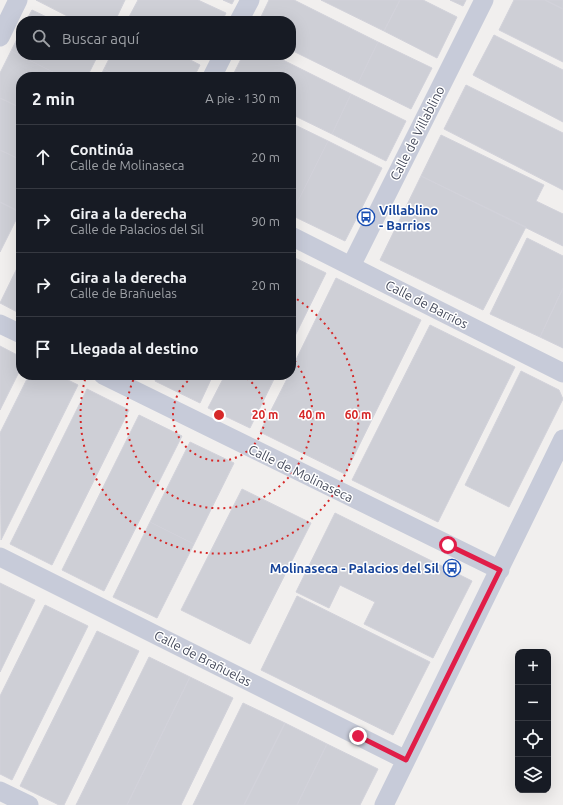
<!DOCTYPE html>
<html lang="es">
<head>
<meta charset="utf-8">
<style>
  :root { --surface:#171b24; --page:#242831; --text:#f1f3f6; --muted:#9ea1a6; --line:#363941 }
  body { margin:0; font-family:Ubuntu,sans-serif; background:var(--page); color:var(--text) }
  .controls { position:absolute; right:12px; bottom:12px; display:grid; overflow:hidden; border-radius:8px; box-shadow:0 4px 16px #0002 }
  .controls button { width:36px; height:36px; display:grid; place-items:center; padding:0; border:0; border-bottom:1px solid var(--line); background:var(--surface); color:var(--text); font:20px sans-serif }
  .stop { position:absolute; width:12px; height:12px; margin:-9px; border:3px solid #e11d48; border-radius:50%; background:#fff }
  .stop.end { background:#e11d48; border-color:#fff; box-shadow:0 1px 4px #0008 }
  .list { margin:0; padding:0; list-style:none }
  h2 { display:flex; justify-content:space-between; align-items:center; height:52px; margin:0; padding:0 16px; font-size:17px }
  h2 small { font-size:13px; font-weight:400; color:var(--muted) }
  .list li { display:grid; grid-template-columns:26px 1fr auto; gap:12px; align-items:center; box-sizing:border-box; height:64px; padding:0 16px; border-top:1px solid var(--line) }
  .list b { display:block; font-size:15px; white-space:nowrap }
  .list p { margin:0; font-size:13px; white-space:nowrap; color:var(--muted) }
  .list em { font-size:13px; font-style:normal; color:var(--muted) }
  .icon { flex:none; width:22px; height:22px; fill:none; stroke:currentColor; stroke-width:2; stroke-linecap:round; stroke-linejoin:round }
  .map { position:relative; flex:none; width:563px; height:805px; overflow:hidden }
  .search { position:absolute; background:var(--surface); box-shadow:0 4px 16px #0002; left:16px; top:16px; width:280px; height:44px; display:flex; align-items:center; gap:10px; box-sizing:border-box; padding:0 14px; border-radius:16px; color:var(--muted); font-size:15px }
  .panel { position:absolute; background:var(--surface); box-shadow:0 4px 16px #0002; left:16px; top:72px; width:280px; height:308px; border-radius:16px }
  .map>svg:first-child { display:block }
</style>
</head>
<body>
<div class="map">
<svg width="563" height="805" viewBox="0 0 563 805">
  <rect width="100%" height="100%" fill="#f1efee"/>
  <!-- building -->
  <path fill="#cecfd6" stroke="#d2d2da" d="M36,0H125L115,21H77Z
    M138,0H198L226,13L222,21H136L129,17Z
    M223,0H234L232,4Z
    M269,0H294L378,42L358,83L291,50V21H259Z
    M321,0H400L384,31Z
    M400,0H423L457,17L437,58L384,31Z
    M450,0H466L463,6Z
    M514,0H545L563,9V62L499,30Z
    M545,0H563V9Z
    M32,10L55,21H26Z
    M21,31V55H98L87,77H63L11,51Z
    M494,35L563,70V122L473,75Z
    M378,42L432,68L411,109L358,83Z
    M11,51L63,77H21V108L0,98V73Z
    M111,55H181L200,65L194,77H120L104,69Z
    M243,55H273L351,94L332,134L291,114V77H232Z
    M104,69L120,77H100Z
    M466,85L563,133V190L444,129Z
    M351,94L406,121L386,161L332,134Z
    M0,98L21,108V160L0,150Z
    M291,123L328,141L291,215Z
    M441,135L544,185L536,201L563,214V246L421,176Z
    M328,141L382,168L345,241L291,215Z
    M0,150L21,160V209L20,212L0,202Z
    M421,176L526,227L483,310L380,260Z
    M0,202L20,212L0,252Z
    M527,238L563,256V288L540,337L490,314Z
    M291,256L326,273L291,344Z
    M21,260V314L0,303Z
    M336,278L421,320L345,474L260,432L289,375H291V370Z
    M563,288V348L540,337Z
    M430,325L515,367L438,522L352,480Z
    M0,346L21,357V368L0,410Z
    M521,371L559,390L563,399L509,507L465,485Z
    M29,375H58L78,385L1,540L0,433Z
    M158,375H213L200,403L155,381Z
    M225,375H276L250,428L208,408Z
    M87,389L129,410L52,565L10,544Z
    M139,415L182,436L104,591L62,570Z
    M190,442L234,463L194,544L150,522Z
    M242,489L311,523L250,644L181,610Z
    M335,513L472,581L433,658L364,624L375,602L340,585L329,608L296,592Z
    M150,522L194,544L157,618L113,597Z
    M0,583L35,600L0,672Z
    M297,596L430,662L393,735L261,670Z
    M45,605L88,626L12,780L0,774V696Z
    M97,631L139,651L64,805H59L20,786Z
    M149,657L190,677L127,805H76Z
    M190,677L233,698L181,805H127Z
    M243,703L285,723L244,805H193Z
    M285,723L327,744L297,805H244Z
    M327,744L378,769L360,805H297Z"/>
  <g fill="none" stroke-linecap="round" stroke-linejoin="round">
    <!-- minor -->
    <path stroke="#c7cbd9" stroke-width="19" d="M239,21L250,0
      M0,37L18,0
      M212,77L223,55
      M291,236L563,373
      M351,266L484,0
      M0,324L21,334
      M103,375L500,570
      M0,557L406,760
      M0,791L29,805
      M384,805L563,439"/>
  </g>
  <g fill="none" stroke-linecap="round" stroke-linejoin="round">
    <!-- route -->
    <path stroke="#e11d48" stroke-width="5" d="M358,736L406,760L500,570L448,545"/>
  </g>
  <!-- distance rings -->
  <g fill="none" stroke="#d62828" stroke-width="2" stroke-dasharray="2 4">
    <path d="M242 375A46 46 0 1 1 196 375"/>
    <path d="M291 356A93 93 0 1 1 135 376"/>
    <path d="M292 296A139 139 0 1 1 86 376"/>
  </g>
  <!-- icons -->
  <defs>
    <symbol id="bus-ring" viewBox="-11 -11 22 22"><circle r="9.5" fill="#fff" stroke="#1a4fb4" stroke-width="1.5"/><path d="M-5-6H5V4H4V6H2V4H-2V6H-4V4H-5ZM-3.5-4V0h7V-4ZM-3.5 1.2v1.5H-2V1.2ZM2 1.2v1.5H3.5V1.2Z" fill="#1a4fb4"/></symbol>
  </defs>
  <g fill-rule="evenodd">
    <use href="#bus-ring" x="356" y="207" width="20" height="20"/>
    <use href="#bus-ring" x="442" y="558" width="20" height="20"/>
  </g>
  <g text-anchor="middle" stroke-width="3" stroke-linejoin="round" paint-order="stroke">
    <!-- street labels -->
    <g font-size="13" fill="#464b5c" stroke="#fff">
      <text transform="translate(417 133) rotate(-63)" y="5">Calle de Villablino</text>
      <text transform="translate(427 304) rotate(27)" y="5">Calle de Barrios</text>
      <text transform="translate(301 473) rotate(26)" y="5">Calle de Molinaseca</text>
      <text transform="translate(203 658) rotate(27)" y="5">Calle de Brañuelas</text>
    </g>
    <!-- transit labels -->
    <g font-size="13" font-weight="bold" fill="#164399" stroke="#fff" text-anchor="start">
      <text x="379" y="215">Villablino<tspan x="379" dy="15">- Barrios</tspan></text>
      <text x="439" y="573" text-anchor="end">Molinaseca - Palacios del Sil</text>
    </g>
  </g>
  <circle cx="219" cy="415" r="6" fill="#d62828" stroke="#fff" stroke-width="2"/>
  <g font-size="12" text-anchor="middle" font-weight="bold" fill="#d62828" stroke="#fff" stroke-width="3" stroke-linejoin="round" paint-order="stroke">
    <text x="265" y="419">20 m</text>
    <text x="312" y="419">40 m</text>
    <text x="358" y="419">60 m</text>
  </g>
</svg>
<div class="controls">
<button>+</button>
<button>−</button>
<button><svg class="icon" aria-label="locate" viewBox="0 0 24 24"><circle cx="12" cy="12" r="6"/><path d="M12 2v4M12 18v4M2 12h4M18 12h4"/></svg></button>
<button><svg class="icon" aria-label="layers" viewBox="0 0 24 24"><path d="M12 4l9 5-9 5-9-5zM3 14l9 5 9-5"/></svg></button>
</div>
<div class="stop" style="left:448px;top:545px"></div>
<div class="stop end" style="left:358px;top:736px"></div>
<div class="search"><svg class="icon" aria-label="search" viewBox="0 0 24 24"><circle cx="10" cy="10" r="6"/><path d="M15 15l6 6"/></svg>Buscar aquí</div>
<section class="panel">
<h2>2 min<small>A pie · 130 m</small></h2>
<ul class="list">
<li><svg class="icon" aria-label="ahead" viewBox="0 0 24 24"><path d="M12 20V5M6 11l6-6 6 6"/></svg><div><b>Continúa</b><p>Calle de Molinaseca</p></div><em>20 m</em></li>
<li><svg class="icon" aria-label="right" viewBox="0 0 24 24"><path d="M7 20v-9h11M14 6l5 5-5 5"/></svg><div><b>Gira a la derecha</b><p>Calle de Palacios del Sil</p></div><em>90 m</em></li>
<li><svg class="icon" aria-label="right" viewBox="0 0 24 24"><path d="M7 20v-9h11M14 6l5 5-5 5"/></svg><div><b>Gira a la derecha</b><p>Calle de Brañuelas</p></div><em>20 m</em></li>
<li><svg class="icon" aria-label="arrive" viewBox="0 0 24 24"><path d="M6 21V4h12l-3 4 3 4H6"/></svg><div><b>Llegada al destino</b></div></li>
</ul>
</section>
</div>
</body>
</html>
